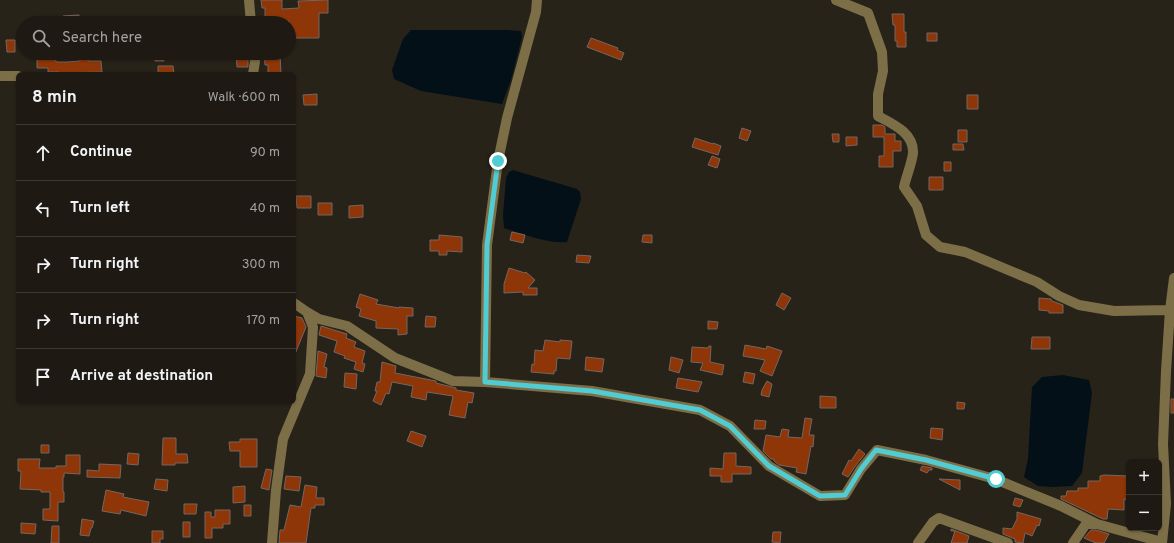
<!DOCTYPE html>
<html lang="en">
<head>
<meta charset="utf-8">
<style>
  :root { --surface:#1e1a13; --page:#2b2721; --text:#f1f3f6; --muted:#a1a1a0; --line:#3c3833 }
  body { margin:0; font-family:Overpass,sans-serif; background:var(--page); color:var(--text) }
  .controls { position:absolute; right:12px; bottom:12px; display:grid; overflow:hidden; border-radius:6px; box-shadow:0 1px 3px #0004 }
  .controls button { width:36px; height:36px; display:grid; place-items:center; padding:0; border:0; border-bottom:1px solid var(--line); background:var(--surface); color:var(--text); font:20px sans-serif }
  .stop { position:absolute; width:12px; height:12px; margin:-9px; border:3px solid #51ccd3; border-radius:50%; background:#fff }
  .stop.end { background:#51ccd3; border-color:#fff; box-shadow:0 1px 4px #0008 }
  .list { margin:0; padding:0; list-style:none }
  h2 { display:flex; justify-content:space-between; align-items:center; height:52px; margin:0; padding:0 16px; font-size:17px }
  h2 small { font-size:13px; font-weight:400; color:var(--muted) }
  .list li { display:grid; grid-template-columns:26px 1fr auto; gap:12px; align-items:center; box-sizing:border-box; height:56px; padding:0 16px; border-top:1px solid var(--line) }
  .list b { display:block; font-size:15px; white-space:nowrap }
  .list em { font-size:13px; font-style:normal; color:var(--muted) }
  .icon { flex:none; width:22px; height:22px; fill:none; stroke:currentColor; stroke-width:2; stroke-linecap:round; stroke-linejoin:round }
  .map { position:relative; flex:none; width:1174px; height:543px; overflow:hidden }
  .search { position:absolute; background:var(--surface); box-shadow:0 1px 3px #0004; left:16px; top:16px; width:280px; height:44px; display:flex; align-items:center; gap:10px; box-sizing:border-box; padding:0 14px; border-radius:22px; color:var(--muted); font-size:15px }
  .panel { position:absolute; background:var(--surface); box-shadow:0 1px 3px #0004; left:16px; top:72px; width:280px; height:332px; border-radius:6px }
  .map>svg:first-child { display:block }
</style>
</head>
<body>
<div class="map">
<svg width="1174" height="543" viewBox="0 0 1174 543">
  <rect width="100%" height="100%" fill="#282319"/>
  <!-- water -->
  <path fill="#031017" d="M411,30H506L521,31L522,37L511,80L502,104L421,91L394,79L392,70L403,39Z
    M513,170L577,189L580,192L581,199L567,242C547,244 524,234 504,228L503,215L506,178L509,172Z
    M1063,375L1089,380L1092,393L1082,473L1072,486L1052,487L1038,486L1024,477L1028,459L1032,387L1042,377Z"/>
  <!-- building -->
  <path fill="#8e3608" stroke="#756661" d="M261,0H282V9L299,8L298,1L328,0V13H319V38H293V35H289V21L265,23V8H262Z
    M892,14H904V32H906V47H897V41H895V25H893Z
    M79,15V23H63V16Z
    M927,33H937V41H927Z
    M591,38L618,48L617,50L624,53L621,60L587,47Z
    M6,40H15V52H7Z
    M47,53H55L56,62H67L80,61V53H88V61H101L102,72L59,73V72H48V68H37V56L47,55Z
    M154,53H164V61H155Z
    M248,53V67H237L236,54Z
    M264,53H280L281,74H268V65H265Z
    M158,66H173L174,74H158Z
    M317,94V105H304L303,95Z
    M967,95H978V109H967Z
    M873,125H882L885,127V134H895V141H901V151H893V167H879V156H884V137H873Z
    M742,128L751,131L747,141L739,138Z
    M958,130H967V142H958Z
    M832,134H839V142H833Z
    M846,137H857V145L846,146Z
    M695,138L713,144V143L721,146L718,155L692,147Z
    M953,144H963L964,150H953Z
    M712,156L720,159L717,168L708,165Z
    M944,162H951V171H944Z
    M929,177H943V190H929Z
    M296,196H311V208H297Z
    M318,203H332V215H318Z
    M363,205V217L349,218V206Z
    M512,232L525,235L523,243L510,240Z
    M439,235L462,237V252L447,251V255H439V251H430V240H439Z
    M643,235H652V243L642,242Z
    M577,255L591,256L589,263L576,262Z
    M509,268L525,273L526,272L535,280L528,288H537V295H523V292L504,293V284Z
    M782,293L791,298L784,310L776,305Z
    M360,294L378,300L376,304L399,308V307L413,308V316H407V334L398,335V329L376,328V321L359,316L361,309L356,307Z
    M1039,298L1051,299L1052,301L1063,305V313H1049V311L1039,310Z
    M294,316L302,318L306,327L295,354H294Z
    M426,316L436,317L435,327H425Z
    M708,321L718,322L717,329H708Z
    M321,326L347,334L346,338L356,342L354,347L365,351L362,363L365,364L363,372L354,369L356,362L344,358L345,356L334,352L337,341L319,335Z
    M1032,337H1050V349H1031Z
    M545,340L560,342V340L572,341L570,359L557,358L556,371H554V374L531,372L532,364L534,365L535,350L543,351Z
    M745,345L766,349L767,346L782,351L772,376L760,371L765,360L743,356Z
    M709,346H711L710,362L724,365L722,375L700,370L703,363L691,362L692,347L708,348Z
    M318,351L327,354L324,367L327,368L326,378L316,376Z
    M586,357L604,359L602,372L585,370Z
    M671,357L683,360L679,373L669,370Z
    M382,362L396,366L395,373L436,381V383L456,388V390L474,393L472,403L468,402L465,418L449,415L453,396L427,392L426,400L411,397L413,386L392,382L389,394L386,393L381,405L373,401L377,391H375L377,382H380Z
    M745,372L755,374L753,384L743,382Z
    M345,373L357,374L356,389L344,387Z
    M678,378L702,382L698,392L676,388Z
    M767,381L772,384L769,397L761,395L762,390Z
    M820,396L836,397V408H820Z
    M1171,399H1174V413H1171Z
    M957,402L965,403L964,409H957Z
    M805,418L812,419L809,435H814L813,447L811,446L806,474L796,472L797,468L779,465L774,461V459H771L763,451L766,435L780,437L782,429L789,430L788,437L802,438Z
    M755,420L766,421L765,429H754Z
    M931,428L943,429L942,440L930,438Z
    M411,431L426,436L422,447L407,441Z
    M163,438H176V454H187L188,463H175V465H162Z
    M240,439H257V467H240V451H230L229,442H240Z
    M41,445H49V453H41Z
    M859,449L865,454L856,465L848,477L842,474L849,460L851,461Z
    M128,453L139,454L138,465L127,464Z
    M724,453H736V466L751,467V474H732V482H721V476H710V468L723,469Z
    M66,455H80V474L64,473V477H63V492H64V502H58V521L43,520V509H50V492H41V490L20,489L21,471H18V459H40L39,468H56V466H66Z
    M99,464L121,465L120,478L87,477V470L99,471Z
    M922,466L932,468V470H929L927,473L920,470Z
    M266,469L272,470L269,490L261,488Z
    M1104,475L1129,476V500L1124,499V510L1108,509L1107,519H1103L1061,499V496H1066L1067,491H1078V488H1088V481H1100V476Z
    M286,476L301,477L299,491L284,489Z
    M156,479L168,480L167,491L154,489Z
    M939,479L960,480V490Z
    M305,485L317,487L316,498H324V505H315V508H311L306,543H279L280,530H284L290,505L301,507Z
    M245,486V502L233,503V487Z
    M106,490L124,494L123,497L149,502L146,516L121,510L120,514L102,511Z
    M1015,498L1023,500L1020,507L1013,505Z
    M184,504H197L196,514H184Z
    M244,505H251V516H244Z
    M215,510H230V524H223V528H212V538H205V512H211V517H215Z
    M1017,512L1041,519L1039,526L1037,525L1032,536L1025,533L1023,543L1015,542V539L1003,534V528L1012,529L1017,519Z
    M82,519L94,521L92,528H91L89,536L80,535Z
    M183,522H190V537H183Z
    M21,523L36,524L35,534L21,533Z
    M52,526H59V543H51Z
    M951,529L969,536L967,543H951L955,531H951Z
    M1096,530L1109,534L1104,543H1096L1084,538L1091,530Z
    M152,531H163V539H160V543H152Z
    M773,532H781L780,543L772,542Z"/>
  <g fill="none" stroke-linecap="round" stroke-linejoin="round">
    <!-- minor -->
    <path stroke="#7c6e47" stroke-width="10" d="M249,0L251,23
      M836,0L868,13L882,52L883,71L878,94V116C893,124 914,133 913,153C912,163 906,177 904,187L917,206L926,235L940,247L965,252L1037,282L1059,296L1079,305L1114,311L1170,310
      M253,74L255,61L254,53
      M0,76H18
      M307,312L319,319L347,326L395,358L453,381L485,382L487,245L498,161L507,118L536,12L537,0
      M485,382L592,391L700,410L730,426L769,466L820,496L845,495L861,469L877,450L926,460L995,479L1061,506L1097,524
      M272,543L276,490L283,439L310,374L313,327L307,312L294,303
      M918,543L933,522L939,518L1008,543
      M1073,543L1086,524H1097L1162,542
      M1162,543L1166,504L1163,444L1166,371L1170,310L1174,278"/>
  </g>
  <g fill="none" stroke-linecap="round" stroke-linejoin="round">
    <!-- route -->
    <path stroke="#51ccd3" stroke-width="5" d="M498,161L487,245L485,382L592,391L700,410L730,426L769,466L820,496L845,495L861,469L876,450L926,460L996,479"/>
  </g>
</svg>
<div class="controls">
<button>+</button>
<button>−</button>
</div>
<div class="stop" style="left:996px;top:479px"></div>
<div class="stop end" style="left:498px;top:161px"></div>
<div class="search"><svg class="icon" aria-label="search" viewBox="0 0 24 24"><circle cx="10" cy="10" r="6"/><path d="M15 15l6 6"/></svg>Search here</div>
<section class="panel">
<h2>8 min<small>Walk · 600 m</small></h2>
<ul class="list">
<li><svg class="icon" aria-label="ahead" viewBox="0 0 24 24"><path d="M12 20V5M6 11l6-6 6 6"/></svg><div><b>Continue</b></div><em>90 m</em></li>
<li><svg class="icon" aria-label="left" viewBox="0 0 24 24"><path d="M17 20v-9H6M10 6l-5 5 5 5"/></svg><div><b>Turn left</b></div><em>40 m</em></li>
<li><svg class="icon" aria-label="right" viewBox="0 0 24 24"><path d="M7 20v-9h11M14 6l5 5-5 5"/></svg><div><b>Turn right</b></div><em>300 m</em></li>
<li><svg class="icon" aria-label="right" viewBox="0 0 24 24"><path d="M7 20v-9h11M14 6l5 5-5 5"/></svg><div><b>Turn right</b></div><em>170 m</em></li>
<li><svg class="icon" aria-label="arrive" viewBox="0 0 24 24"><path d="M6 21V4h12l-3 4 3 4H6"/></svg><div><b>Arrive at destination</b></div></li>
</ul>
</section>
</div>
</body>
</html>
